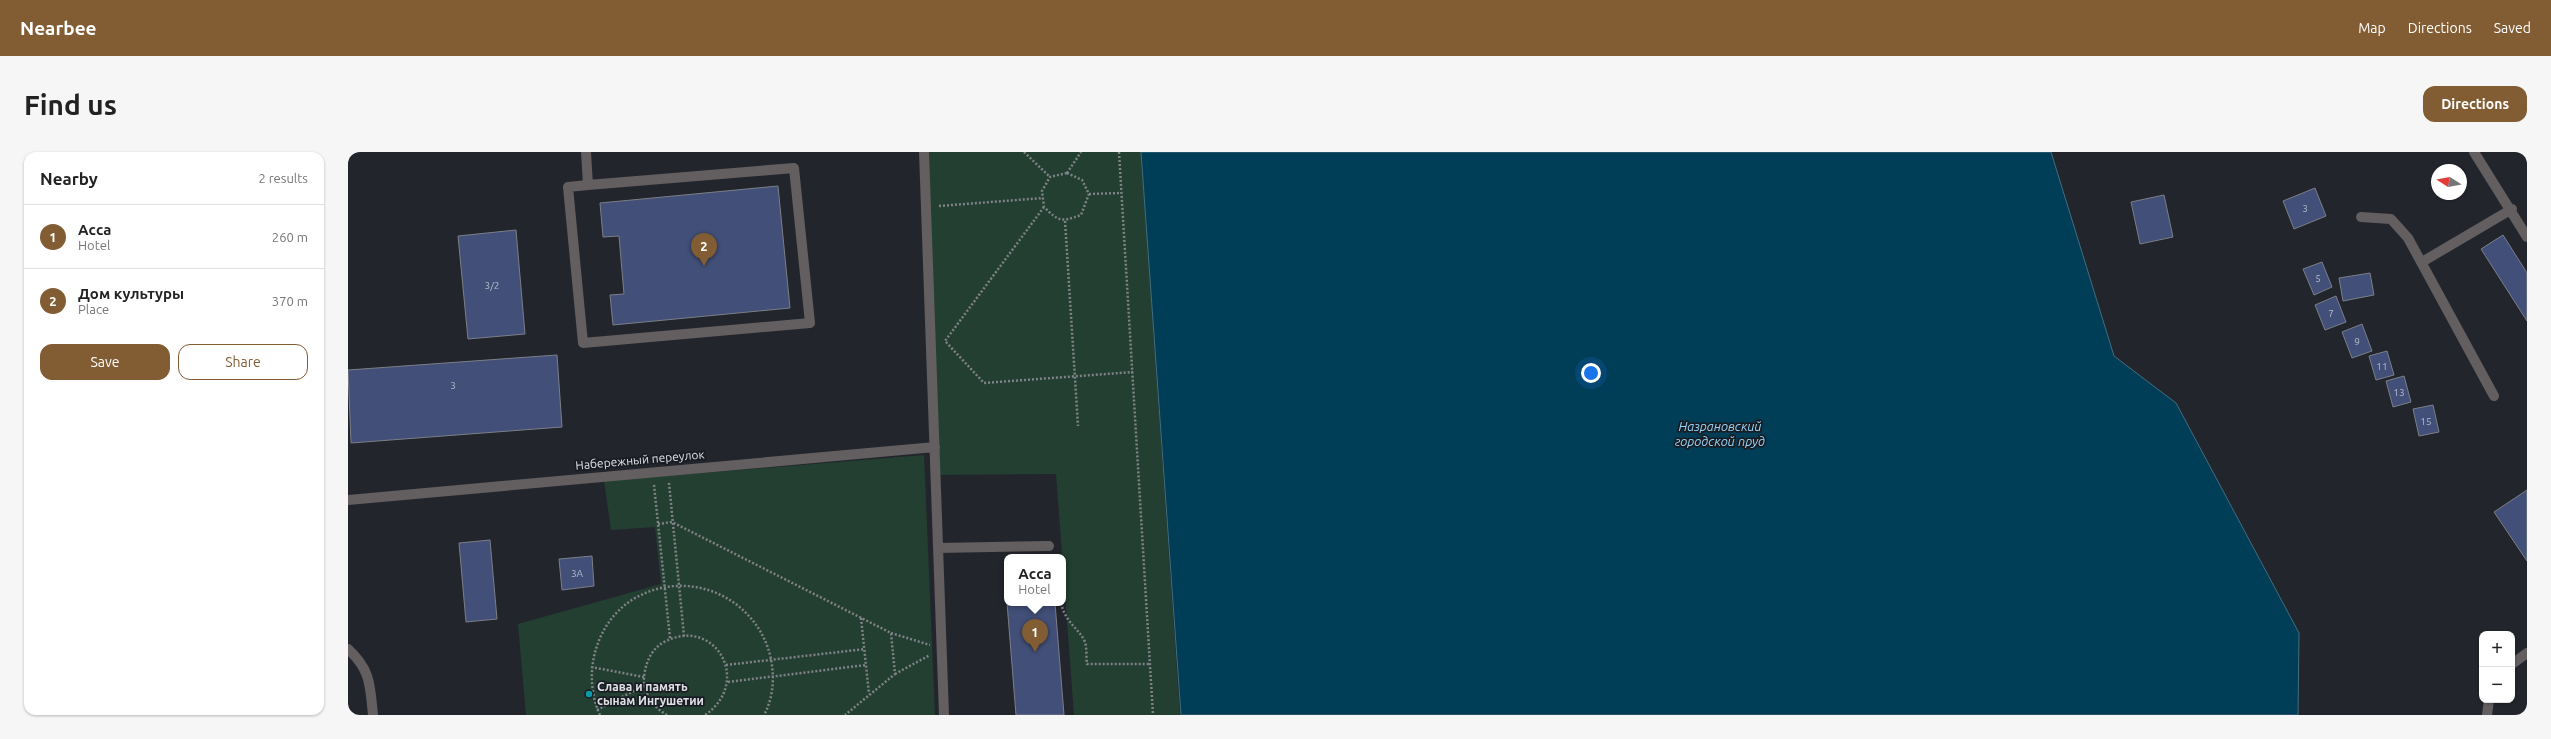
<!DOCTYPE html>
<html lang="en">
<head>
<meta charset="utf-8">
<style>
  :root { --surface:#fff; --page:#f6f6f6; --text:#222; --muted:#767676; --line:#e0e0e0; --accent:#825c33 }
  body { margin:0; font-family:Ubuntu,sans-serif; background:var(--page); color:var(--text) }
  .controls { position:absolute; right:12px; bottom:12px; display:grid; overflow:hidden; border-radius:8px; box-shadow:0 1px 3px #0004 }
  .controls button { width:36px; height:36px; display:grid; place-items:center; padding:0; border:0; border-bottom:1px solid var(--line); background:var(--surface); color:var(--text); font:20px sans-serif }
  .compass { position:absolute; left:2083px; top:12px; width:36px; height:36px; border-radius:50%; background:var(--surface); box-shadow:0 1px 3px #0004; rotate:281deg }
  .you { position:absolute; left:1243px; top:221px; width:14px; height:14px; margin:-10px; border:3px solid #fff; border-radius:50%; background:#1a73e8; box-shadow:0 0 0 6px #1a73e833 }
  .badge { display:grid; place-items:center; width:26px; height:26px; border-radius:50%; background:var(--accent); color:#fff; font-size:13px; font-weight:700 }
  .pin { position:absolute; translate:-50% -33px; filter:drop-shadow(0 1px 2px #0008) }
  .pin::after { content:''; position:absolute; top:21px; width:14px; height:12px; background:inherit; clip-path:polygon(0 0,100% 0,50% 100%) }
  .popup { position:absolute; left:656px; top:402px; width:62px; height:52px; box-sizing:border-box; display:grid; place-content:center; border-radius:8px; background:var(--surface); filter:drop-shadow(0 1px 3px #0005); font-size:13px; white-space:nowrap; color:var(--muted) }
  .popup b { font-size:15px; color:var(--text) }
  .popup::after { content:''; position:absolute; left:50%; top:100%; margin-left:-8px; border:8px solid transparent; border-top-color:var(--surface) }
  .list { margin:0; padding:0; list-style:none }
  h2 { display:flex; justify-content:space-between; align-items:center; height:52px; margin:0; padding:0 16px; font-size:17px }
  h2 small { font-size:13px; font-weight:400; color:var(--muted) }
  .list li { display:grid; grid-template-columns:26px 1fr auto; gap:12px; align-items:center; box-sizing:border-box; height:64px; padding:0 16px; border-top:1px solid var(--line) }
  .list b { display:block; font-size:15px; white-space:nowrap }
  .list p { margin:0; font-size:13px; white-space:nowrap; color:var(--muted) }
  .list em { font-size:13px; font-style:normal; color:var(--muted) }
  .actions { display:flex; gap:8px; padding:12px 16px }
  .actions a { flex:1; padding:9px 0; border:1px solid var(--accent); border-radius:12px; text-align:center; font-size:14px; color:var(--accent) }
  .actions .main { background:var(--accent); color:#fff }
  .map { position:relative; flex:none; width:2179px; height:563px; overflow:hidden; border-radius:12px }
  header { display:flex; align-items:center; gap:24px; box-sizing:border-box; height:56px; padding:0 20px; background:var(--accent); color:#fff }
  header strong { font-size:19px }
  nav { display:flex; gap:22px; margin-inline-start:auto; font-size:14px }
  .intro { display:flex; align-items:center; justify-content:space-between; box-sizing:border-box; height:96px; padding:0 24px }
  h1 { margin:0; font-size:28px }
  .button { padding:10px 18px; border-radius:12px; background:var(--accent); color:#fff; font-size:14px; font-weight:700 }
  main { display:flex; gap:24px; padding:0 24px }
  aside { flex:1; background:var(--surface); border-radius:12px; box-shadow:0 1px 3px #0004 }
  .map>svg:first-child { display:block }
</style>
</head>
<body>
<header>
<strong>Nearbee</strong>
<nav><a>Map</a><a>Directions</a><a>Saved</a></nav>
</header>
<div class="intro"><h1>Find us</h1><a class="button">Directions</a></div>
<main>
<aside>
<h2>Nearby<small>2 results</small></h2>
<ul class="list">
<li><span class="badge">1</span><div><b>Асса</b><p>Hotel</p></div><em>260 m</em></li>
<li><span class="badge">2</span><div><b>Дом культуры</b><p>Place</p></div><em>370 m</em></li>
</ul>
<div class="actions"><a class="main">Save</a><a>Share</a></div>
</aside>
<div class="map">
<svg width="2179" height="563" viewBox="0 0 2179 563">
  <rect width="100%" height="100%" fill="#23252c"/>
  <!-- green -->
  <path fill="#223f31" d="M576,0H793L832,563H726L708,322L588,323Z
    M576,303L587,563H178L170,472L313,432L307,375L263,378L256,329Z"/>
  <!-- water -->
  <path fill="#003d56" stroke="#436e81" d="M793,0H1703L1766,204L1828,251L1951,481L1950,563H833Z"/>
  <!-- building -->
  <path fill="#424f78" stroke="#7c7f88" d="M430,34L442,156L265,173L262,143L276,142L271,84L255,85L252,51Z
    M1967,36L1978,64L1946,77L1935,49Z
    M1816,43L1825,85L1792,92L1783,50Z
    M168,78L177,182L120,187L110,84Z
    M2155,83L2179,121V169L2133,97Z
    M1974,110L1984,135L1966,143L1955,117Z
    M2022,121L2026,143L1995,149L1991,126Z
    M1988,144L1998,170L1977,178L1967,153Z
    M2014,172L2024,199L2004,206L1994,180Z
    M2039,199L2046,223L2028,228L2021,204Z
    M209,203L214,275L3,291L0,218Z
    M2056,224L2063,250L2045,255L2038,229Z
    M2085,253L2091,280L2071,284L2065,257Z
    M2179,338V409L2146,360Z
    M142,388L149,467L118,470L111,391Z
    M244,404L246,434L214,438L211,407Z
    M659,437V451H707L716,563H668L658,438Z"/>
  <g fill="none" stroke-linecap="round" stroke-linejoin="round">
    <!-- path -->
    <path stroke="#818288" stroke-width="2.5" stroke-dasharray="2 2" stroke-linecap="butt" d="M676,0L702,25
      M771,0L805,563
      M719,21L734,28L741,42L733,63C713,70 711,70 696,55L694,39L702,25Z
      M719,21L733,0
      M741,42L773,41
      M591,54L695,46
      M696,55L597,189L636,231L785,220
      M717,69L730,274
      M321,331L336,484
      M306,333L322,486
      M310,372L324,370L543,481L547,522L497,563
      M713,451C718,472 731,476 737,490C739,496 738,506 739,512H803
      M513,466L521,542
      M543,481L582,493
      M378,513L517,497
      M243,515L296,525
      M547,522L582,503
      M380,530L518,513
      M249,558L297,533
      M252,563C233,522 248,467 289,445C339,418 401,442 420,496C427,517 427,543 416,563
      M319,563C306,556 295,541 296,526C297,512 303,497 316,490C367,463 405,530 357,563"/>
    <!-- minor -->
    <path stroke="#635e5f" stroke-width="10" d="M238,0L240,33L446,16L462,171L235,191L220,35L240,33
      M576,0L596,563
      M2126,0L2179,85
      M2013,65L2043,67L2060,86L2146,244
      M2074,110L2164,57
      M0,348L587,295
      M590,396L701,394
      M0,497C23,518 22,534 25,563
      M2164,512L2179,501
      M2139,563L2141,548"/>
  </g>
  <!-- markers -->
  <circle fill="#0f9aa8" stroke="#191c22" stroke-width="1.5" cx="241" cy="542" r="4"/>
  <g text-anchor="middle" stroke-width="3.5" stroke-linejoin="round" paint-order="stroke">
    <!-- number labels -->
    <g font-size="10" fill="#b8bcca">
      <text x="1957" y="60">3</text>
      <text x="1970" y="130">5</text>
      <text x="144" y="137">3/2</text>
      <text x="1983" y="165">7</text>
      <text x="2009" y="193">9</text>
      <text x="2034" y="218">11</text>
      <text x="105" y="237">3</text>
      <text x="2051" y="244">13</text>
      <text x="2078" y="273">15</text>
      <text x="229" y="425">3А</text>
    </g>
    <!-- street labels -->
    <g font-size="12" fill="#e0e1e6" stroke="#191c22">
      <text transform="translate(292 308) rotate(-5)" y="4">Набережный переулок</text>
    </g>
    <!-- poi labels -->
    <g font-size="12" font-weight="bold" fill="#e0e1e6" stroke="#191c22" text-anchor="start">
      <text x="249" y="539">Слава и память<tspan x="249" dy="14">сынам Ингушетии</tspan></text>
    </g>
    <!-- water labels -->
    <g font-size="13" font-style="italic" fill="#95d3f7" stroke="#191c22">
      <text x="1372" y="279">Назрановский<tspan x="1372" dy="15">городской пруд</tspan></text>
    </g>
  </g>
</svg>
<div class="controls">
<button>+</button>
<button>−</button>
</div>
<svg class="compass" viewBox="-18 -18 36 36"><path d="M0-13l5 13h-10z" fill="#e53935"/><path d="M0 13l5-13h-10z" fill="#767676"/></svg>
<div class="you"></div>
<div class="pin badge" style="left:687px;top:500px">1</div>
<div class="popup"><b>Асса</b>Hotel</div>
<div class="pin badge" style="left:356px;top:114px">2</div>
</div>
</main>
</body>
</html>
